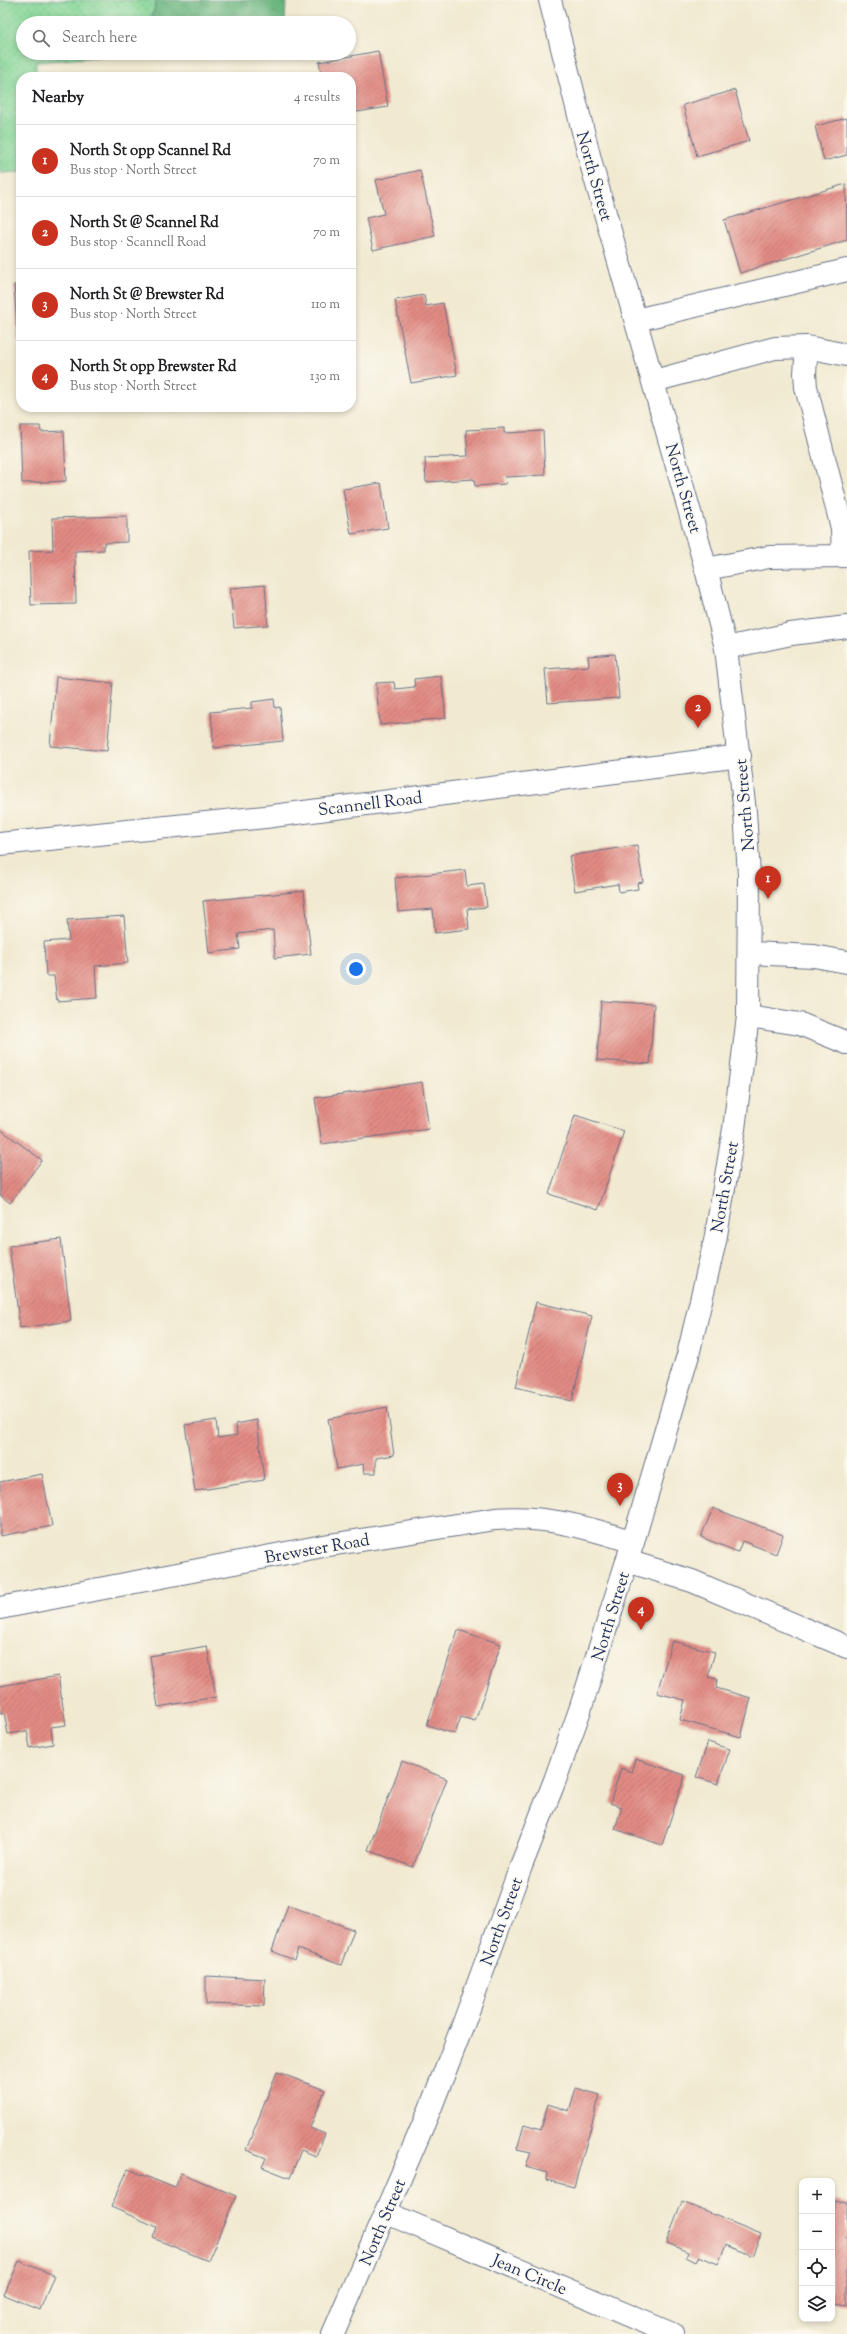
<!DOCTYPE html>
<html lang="en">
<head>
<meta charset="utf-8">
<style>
  :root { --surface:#fff; --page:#f6f6f6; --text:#202124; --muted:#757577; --line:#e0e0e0; --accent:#c8321e }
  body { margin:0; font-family:"Sorts Mill Goudy",serif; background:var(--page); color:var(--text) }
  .controls { position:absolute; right:12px; bottom:12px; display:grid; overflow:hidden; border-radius:8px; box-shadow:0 2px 6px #0003 }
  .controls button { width:36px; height:36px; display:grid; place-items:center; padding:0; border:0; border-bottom:1px solid var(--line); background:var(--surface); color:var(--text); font:20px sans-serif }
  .you { position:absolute; left:356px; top:969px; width:14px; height:14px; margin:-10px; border:3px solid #fff; border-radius:50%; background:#1a73e8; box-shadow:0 0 0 6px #1a73e833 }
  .badge { display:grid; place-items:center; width:26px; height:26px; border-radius:50%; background:var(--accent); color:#fff; font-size:13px; font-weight:700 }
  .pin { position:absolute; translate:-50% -33px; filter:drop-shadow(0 1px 2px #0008) }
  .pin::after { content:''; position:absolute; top:21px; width:14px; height:12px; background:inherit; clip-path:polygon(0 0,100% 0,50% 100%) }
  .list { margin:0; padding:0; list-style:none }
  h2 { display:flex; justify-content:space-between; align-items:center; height:52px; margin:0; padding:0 16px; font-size:17px }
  h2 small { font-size:13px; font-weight:400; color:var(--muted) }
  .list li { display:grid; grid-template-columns:26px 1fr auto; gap:12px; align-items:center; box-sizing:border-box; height:72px; padding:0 16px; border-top:1px solid var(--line) }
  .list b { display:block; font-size:15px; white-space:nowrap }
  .list p { margin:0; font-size:13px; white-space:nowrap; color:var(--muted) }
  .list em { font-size:13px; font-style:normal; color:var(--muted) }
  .icon { flex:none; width:22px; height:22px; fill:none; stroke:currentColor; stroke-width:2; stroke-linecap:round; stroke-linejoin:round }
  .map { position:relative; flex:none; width:847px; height:2334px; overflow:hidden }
  .search { position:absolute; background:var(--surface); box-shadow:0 2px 6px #0003; left:16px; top:16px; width:340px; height:44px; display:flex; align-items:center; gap:10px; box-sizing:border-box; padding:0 14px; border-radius:22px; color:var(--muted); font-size:15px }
  .panel { position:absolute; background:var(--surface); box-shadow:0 2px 6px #0003; left:16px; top:72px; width:340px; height:340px; border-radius:16px }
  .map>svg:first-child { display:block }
</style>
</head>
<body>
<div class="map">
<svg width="847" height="2334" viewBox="0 0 847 2334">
  <defs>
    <pattern id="grass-dots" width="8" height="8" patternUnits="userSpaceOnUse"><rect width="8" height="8" fill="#83d596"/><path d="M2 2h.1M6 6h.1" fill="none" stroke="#71b784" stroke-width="1.8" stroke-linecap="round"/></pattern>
    <pattern id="forest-crowns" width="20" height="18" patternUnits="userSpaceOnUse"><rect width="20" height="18" fill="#6ab67f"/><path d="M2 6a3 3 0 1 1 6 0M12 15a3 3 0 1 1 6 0" fill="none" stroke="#56946b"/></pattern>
    <pattern id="building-hatch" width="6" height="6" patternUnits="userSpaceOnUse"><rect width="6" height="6" fill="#e28b84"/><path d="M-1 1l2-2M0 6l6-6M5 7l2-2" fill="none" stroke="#b6726f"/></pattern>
  </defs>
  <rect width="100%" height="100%" fill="#fbf7ec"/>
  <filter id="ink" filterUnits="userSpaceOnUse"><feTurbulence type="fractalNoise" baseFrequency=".025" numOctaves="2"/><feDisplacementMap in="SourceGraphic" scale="8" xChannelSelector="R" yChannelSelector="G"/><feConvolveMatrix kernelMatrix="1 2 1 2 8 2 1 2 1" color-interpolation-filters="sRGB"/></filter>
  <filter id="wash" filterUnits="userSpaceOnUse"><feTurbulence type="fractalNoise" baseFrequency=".012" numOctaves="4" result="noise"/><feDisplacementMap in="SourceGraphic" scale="16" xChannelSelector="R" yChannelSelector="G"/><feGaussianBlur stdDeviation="0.9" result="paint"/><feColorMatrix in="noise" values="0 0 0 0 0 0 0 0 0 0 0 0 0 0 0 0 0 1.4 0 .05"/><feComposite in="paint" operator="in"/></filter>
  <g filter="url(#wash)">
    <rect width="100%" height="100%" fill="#f1ead1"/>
    <!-- grass -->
    <path fill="url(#grass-dots)" stroke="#4f827a" d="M0,0H157L150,23H23V53H108V56L36,62V77H21V172L0,173Z"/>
    <!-- forest -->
    <path fill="url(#forest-crowns)" stroke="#42726e" d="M157,0H286L285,23H150Z"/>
    <g id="blocks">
      <!-- building -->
      <path fill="url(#building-hatch)" d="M378,51L388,107L351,113V77H322L319,62Z
        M735,90L749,141L697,156L683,105Z
        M847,118V155L824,161L815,126Z
        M420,170L435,236L373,250L366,218L384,214L376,180Z
        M846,184L847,240L740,273L724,220Z
        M21,284V341H18L14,285Z
        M424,295L426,306L443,303L457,375L411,383L395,300Z
        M20,426H40L41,432L64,431L66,481L22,483Z
        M504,428V433L543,431L545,475L505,477L506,484L475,486L474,479L426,482L425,458L468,456L466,430Z
        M381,483L388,528L351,534L343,489Z
        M127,516V542L104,543V550L75,551L76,604L31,605L29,551L53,550L52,518Z
        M265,585L268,625L234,628L230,588Z
        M615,654L619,698L548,703L545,669L589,666L588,656Z
        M441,676L446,718L380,725L376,683L394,682L395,689L415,687L414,679Z
        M56,677L113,683L107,751L50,746Z
        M274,699L275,708L280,707L283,741L214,748L211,712L252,708V702Z
        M637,845L643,882L637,883L638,889L619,892L618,884L575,891L569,856Z
        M465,870L467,886L484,884L487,907L467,909L469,929L435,933L433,909L398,912L395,878Z
        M304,891L311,954L275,958L273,930L238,934L240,949L209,953L203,901Z
        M124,916L128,963L95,966L97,998L57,1001L54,976H46L44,942L69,940L67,920Z
        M601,1001L654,1004L650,1064L597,1060Z
        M422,1082L429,1129L322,1144L315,1098Z
        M575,1115L624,1131L598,1210L549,1194Z
        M0,1129L42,1160L10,1203L0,1195Z
        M61,1239L71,1321L20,1328L9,1246Z
        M536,1302L592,1316L572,1401L516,1387Z
        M387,1407L394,1455L376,1458V1473H364L363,1464L337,1469L328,1419Z
        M216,1420L218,1438L237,1435L236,1424L257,1420L264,1480L195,1491L185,1425Z
        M42,1474L52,1526L0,1536V1482Z
        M713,1508L783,1535L776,1554L742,1541L738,1552L701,1537Z
        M458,1630L501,1644L475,1721L461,1717L455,1734L427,1725Z
        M672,1641L715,1652L708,1677L717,1679L716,1688L751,1698L741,1737L680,1720L685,1700L657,1693Z
        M207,1646L216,1697L158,1707L150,1656Z
        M58,1676L66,1725L51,1727L53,1744L30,1748L27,1731L8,1734L4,1712L0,1713V1686Z
        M708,1742L730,1749L718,1784L696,1777Z
        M635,1759L685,1775L662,1845L615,1829L622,1807L610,1803L621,1768L631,1772Z
        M402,1761L447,1779L413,1867L368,1850Z
        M288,1905L354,1930L341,1965L298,1949L294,1960L272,1951Z
        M206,1976L265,1979L264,2006L206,2004Z
        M277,2072L325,2090L310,2128L325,2134L316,2156L301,2150L290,2178L262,2167L266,2158L246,2150Z
        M576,2088L600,2095L574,2187L546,2180L547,2173L526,2167L531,2152L517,2149L524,2125L541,2130L548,2104L569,2111Z
        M128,2169L175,2188L181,2173L236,2196L208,2261L153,2238L157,2227L111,2207Z
        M834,2201L847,2203V2305L832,2303V2218Z
        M682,2202L761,2234L752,2256L726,2245L718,2264L699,2256L696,2262L686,2257L688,2252L666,2243Z
        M19,2261L54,2275L40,2310L4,2295Z"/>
    </g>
  </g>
  <g filter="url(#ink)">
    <use href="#blocks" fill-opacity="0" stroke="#667086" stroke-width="1"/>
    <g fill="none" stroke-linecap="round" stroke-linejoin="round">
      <defs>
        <path id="lane" d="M636,320L847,270
          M807,347L805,373L806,387L842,528L843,556
          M654,381L775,348L807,347L847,355
          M706,569L769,557L847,556
          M726,648L791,634L847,627
          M749,953L814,956L847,962
          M748,1016L800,1024L847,1043
          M627,1561L692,1581L847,1647"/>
        <path id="street" d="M0,844L265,817L740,756
          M0,1608L323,1546L495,1519C544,1515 587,1527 633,1542
          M387,2213L672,2334"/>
        <path id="secondary" d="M333,2334L430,2109L463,2025L521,1866L555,1780L580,1710L633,1542L688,1355L715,1241L734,1129L748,1016L749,875L745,812L726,648L706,569L592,167L550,0"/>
      </defs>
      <!-- lane casing -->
      <use href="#lane" stroke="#667086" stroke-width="24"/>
      <!-- street casing -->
      <use href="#street" stroke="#667086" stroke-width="24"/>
      <!-- secondary casing -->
      <use href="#secondary" stroke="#667086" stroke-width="24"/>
      <!-- lane -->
      <use href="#lane" stroke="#fff" stroke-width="22"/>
      <!-- street -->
      <use href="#street" stroke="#fff" stroke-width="22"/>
      <!-- secondary -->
      <use href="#secondary" stroke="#fff" stroke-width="22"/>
    </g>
  </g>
  <g text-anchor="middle" stroke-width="3" stroke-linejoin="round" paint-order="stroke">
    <!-- street labels -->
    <g font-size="17" fill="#1b2f5e" stroke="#fbf7ec">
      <text transform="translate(595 176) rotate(74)" y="6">North Street</text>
      <text transform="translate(684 488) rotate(74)" y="6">North Street</text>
      <text transform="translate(370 803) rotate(-7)" y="6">Scannell Road</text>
      <text transform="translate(744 805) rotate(-95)" y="6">North Street</text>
      <text transform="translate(724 1187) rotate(-80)" y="6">North Street</text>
      <text transform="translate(317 1548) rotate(-10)" y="6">Brewster Road</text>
      <text transform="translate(610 1616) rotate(-73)" y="6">North Street</text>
      <text transform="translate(501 1921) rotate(-70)" y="6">North Street</text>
      <text transform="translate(382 2222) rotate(-67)" y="6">North Street</text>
      <text transform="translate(530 2274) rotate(23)" y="6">Jean Circle</text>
    </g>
  </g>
</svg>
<div class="controls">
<button>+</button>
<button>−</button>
<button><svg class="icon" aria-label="locate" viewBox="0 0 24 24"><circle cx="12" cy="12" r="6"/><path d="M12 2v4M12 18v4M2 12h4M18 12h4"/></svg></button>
<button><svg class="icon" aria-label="layers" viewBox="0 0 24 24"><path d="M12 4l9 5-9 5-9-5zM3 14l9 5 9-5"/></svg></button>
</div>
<div class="you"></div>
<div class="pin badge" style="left:768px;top:899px">1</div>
<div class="pin badge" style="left:698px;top:728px">2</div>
<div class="pin badge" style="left:620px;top:1506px">3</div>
<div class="pin badge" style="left:641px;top:1630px">4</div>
<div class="search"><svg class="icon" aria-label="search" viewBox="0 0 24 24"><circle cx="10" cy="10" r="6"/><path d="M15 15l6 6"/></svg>Search here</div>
<section class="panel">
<h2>Nearby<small>4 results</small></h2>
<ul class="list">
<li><span class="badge">1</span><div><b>North St opp Scannel Rd</b><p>Bus stop · North Street</p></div><em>70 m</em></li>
<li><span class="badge">2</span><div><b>North St @ Scannel Rd</b><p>Bus stop · Scannell Road</p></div><em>70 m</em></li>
<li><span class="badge">3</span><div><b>North St @ Brewster Rd</b><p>Bus stop · North Street</p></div><em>110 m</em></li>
<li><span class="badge">4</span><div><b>North St opp Brewster Rd</b><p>Bus stop · North Street</p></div><em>130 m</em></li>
</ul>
</section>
</div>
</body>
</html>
